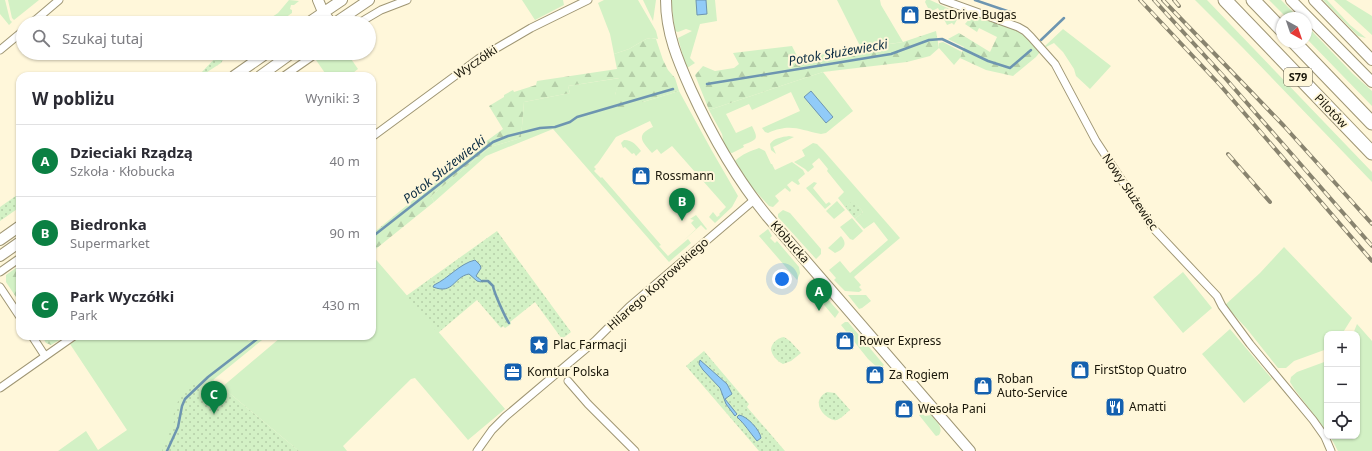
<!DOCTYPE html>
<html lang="pl">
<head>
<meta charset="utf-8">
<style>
  :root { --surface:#fff; --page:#f2f2f3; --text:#2b2b33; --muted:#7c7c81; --line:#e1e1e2; --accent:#0b8043 }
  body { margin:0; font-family:"Noto Sans",sans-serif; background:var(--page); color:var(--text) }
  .controls { position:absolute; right:12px; bottom:12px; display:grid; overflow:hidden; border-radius:8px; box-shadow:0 1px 3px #0004 }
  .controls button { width:36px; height:36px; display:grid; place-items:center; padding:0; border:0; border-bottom:1px solid var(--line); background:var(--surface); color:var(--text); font:20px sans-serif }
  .compass { position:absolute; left:1276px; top:12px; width:36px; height:36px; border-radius:50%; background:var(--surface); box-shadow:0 1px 3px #0004; rotate:140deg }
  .you { position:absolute; left:782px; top:279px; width:14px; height:14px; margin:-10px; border:3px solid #fff; border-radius:50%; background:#1a73e8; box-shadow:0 0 0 6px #1a73e833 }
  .badge { display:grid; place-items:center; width:26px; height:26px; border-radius:50%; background:var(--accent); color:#fff; font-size:13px; font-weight:700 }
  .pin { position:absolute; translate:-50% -33px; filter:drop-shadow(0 1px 2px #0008) }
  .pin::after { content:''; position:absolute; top:21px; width:14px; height:12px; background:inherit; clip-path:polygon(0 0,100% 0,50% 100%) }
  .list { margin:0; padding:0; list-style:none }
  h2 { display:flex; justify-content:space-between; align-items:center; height:52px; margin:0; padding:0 16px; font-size:17px }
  h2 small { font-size:13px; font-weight:400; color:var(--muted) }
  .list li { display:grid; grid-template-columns:26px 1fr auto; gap:12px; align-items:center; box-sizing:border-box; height:72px; padding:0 16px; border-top:1px solid var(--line) }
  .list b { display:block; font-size:15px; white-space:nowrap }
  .list p { margin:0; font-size:13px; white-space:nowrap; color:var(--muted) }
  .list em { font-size:13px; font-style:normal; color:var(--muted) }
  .icon { flex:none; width:22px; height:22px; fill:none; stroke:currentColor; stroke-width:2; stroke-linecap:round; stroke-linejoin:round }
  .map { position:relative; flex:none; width:1372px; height:451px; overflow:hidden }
  .search { position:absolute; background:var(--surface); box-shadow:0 1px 3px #0004; left:16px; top:16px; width:360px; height:44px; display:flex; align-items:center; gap:10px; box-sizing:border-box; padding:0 14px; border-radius:22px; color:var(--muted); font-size:15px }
  .panel { position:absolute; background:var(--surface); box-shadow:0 1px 3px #0004; left:16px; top:72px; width:360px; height:268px; border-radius:12px }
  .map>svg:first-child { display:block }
</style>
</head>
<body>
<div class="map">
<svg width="1372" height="451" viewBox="0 0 1372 451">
  <defs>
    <pattern id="forest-firs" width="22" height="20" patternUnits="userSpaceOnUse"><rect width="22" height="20" fill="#d3f1c5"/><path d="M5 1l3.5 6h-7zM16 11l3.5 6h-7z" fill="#b5cea8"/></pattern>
    <pattern id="park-dots" width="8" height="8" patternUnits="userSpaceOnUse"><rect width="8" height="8" fill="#d3f1c5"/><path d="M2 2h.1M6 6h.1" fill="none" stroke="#b5cea8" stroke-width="1.8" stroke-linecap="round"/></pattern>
  </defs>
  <rect width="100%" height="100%" fill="#fff7da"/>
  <!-- grass -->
  <path fill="#d3f1c5" d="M0,0H5L10,20L12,22L9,25L0,14Z
    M8,0H39L14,20L12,18Z
    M289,0L299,1L294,5H291L290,9L292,10V13L278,23H263L278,13Z
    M522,0H563L564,5L535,20Z
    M604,0H638L656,31L658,39L651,38L646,39L629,49L614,54L610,34L598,3Z
    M643,0H656L653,21Z
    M671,0H715L717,21L700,24L690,58L695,63L687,68L683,56L678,38L692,31L686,29L678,32L675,31Z
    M837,0H880L881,5L903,42L861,48Z
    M926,0H930L954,11L959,16L954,25L952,23L947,25L938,8L930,12L925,2Z
    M1195,0H1207L1372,172V182L1244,49Z
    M1269,0H1281L1299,18H1287Z
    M1323,0H1327L1350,25L1366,38L1358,36Z
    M1334,0H1346L1372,16V35Z
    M1306,25L1353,74L1372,91V106L1306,38Z
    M1063,29L1111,66L1090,89L1076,76L1074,69L1063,52L1054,43L1046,47L1045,46Z
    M943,42L962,52L960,58L954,65L939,48V43Z
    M326,53H347L358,69L349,76H327L316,60Z
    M823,72L853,111L826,133L821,134C799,130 791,123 768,133L765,132L762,128L800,111L791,92L752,110L749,104L726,114L736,133L752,126C759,140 757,139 743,145L744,147L732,153L728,152L724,144L722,134L709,110Z
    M620,78L615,95L643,102L679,91L712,151L738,196L732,207L715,223L709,217L713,212L717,217L720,215L719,214L726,207L672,146L661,154L657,149L652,153C642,142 635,135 653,127L650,121L616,137L598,163L594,167L596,169L594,171L601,178L602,177L661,245L659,246L668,256L688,239L691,243L669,262L553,129L486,156L434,202L431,196L490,147L521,138L524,102L570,93L568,86Z
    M789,136L794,137L773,147L776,154L771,150L770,144C774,138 782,137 789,136Z
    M624,140C633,140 636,145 641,151L636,156L634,153L632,154L625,147L623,148L621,143Z
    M813,143L817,144L823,150L900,238L854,277L861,285L859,287L862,290L859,292L845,291L834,280L836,278L829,270L840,261L850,273L888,240L874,222L864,229L855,219L863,212L854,201L845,207L838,198L844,192L827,171L828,169L819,158L812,164L814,167L808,172L805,169L794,162L805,156L802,150Z
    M759,148L765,151L771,164H772L775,170L792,162L803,170L805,174L798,180L800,184L798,185L792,181L787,185L791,190L790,192L785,188L775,196L779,201L773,207L769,206L751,186L735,164V161C742,154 751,151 759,148Z
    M814,182L817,183L813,188L826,204L829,202L831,204L825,209L806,188Z
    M837,201L845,210L834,219L826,211Z
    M783,210L790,213L821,249V254L816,259L778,217V214Z
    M696,215L707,229L706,230L701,225L682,242L696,229L691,223L694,220L690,219Z
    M852,218L863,231L853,240L850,239L840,227Z
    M768,229L772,236L770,238L775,243L777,241L799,267L800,273L797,280L759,236Z
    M841,236C848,244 844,249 835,253L828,248Z
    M1284,247L1352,318L1342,334H1327V349L1294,361L1286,368H1278L1247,329L1225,305L1260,273Z
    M372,255L505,409L468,440L415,378L411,379L343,446L347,451H299L222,387L280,338L276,336H372Z
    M1183,272L1212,308L1183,333L1153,297Z
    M813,286L820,295H824L839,312L835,318L810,288Z
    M848,295H866L871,301L862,308L859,309Z
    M845,322H848L884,365L879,369L868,359L841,325Z
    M1357,324L1372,341V451H1338L1330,436H1357V334H1353Z
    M1230,329L1272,379L1244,403L1202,354Z
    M81,336H245L249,341L254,336H267L191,398L171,451H58L86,431L98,450L127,430L70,344Z
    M1327,361V432L1295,390L1290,382L1291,377L1297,372Z
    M920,412L925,416L931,415C936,421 944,427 939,435L936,436L935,435L919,415Z"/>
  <!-- forest -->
  <path fill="url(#forest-firs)" d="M970,18C987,16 1014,27 1027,38C1032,42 1036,48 1040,52L1036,57L1013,76L986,70L960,58L964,47L948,39L959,33L990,52L997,37L979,28L977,32L965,24Z
    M936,31L939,48L930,56L907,62L823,72L709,110L695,75L703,66L715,71L734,68L739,64L733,53L792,46L798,58L903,42Z
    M651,38L656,39L663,60L668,70L675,78L679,91L616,110L615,95L619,78L568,86L570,93L524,102L521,138L490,147L431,196L434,202L372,252V234L473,151L503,129L489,106L504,97V95L513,90L514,92L536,85L537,81L617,69L614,54L629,49L646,39Z
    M20,265V303L6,282V275Z
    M42,336H66L51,345L46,343Z"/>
  <!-- park -->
  <path fill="url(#park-dots)" d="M220,53H227L221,63L201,76L200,74Z
    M20,193V207L0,221V207Z
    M854,200L863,212L855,219L845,207Z
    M497,231L571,332L562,339L535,302L510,322L511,324L505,328L503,326L501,328L477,300L438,333L406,296Z
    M784,337L790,341L801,353L791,361L783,364C777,361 772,356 771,349C772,343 777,338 784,337Z
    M704,351L749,404L747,407L785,451H759L686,366Z
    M213,380L222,387L299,451H162L175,419L173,418C177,399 180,396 195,383L201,390Z
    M827,392L835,393L850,410C846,413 842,418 837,420C829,422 807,403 827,392Z"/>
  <!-- water -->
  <path fill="#91cbf8" stroke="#6d95b0" d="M696,0H706L707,14L697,15Z
    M811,91L833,117L826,123L804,97Z
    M475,260L480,265L481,268L476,276L482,281L481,282L477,281L469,274C453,277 454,295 433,287L434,285C449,278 459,264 475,260Z
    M700,360L727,384L732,394L725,399L737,414L735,416L726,404L720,388L703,370L699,364Z
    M739,415C747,416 760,430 761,438L757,441C750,433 745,424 737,417Z"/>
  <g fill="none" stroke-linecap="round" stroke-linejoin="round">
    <!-- stream -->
    <path stroke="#6d95b0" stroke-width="2.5" d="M975,0L1013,13
      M1041,40L1064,18
      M707,84L891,54L929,40L942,39L988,61L1010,68L1031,50
      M372,237L493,142L508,136L540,128L555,127L570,122L577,117L673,89
      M482,281H488L493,286C494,293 506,319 509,323
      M167,451L178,427L182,406L185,399L208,377L261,336"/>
    <defs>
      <path id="street" d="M943,0L1018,27L1025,31L1031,37L1055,64L1096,141L1153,228L1217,296L1222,306L1250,344L1313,420L1325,437L1331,451
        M32,23L59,0
        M359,23L381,10L407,0
        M0,50L23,31
        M284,76L317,53
        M372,137L478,59L531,28L588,0
        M0,272L20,258
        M0,287L20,317
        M32,336L45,356
        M568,381L588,404L635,451
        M0,388L74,336
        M477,451L492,430L505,417L595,341L629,307L754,200"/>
      <path id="secondary" d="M318,0L323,12L331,23
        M666,0C666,33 678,61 691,90C712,136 736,178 767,216L970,451
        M1291,0L1372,82
        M1314,0L1372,60
        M308,23L342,0
        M335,23L369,0
        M234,76L267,53
        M260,76L292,53
        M0,240L20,226
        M0,256L20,242"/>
      <path id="highway" d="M1225,0L1372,153
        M1253,0L1282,30
        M1294,42L1372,123"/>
    </defs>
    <!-- street casing -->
    <use href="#street" stroke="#9f9674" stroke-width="9"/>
    <!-- secondary casing -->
    <use href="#secondary" stroke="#9f9674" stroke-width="12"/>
    <!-- highway casing -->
    <use href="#highway" stroke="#9f9674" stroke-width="15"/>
    <!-- street -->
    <use href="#street" stroke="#fff" stroke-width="7"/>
    <!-- secondary -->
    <use href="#secondary" stroke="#fff" stroke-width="10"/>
    <!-- highway -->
    <use href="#highway" stroke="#fff" stroke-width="13"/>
    <defs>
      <path id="rail" d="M1140,0L1220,85L1372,261
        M1154,0L1226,79L1372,246
        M1163,0L1284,126L1372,224
        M1174,0L1179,6
        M1228,154L1270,202"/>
    </defs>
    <!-- rail casing -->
    <use href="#rail" stroke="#89846f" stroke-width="4"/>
    <!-- rail -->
    <use href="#rail" stroke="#fff7da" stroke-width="2.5" stroke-dasharray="8" stroke-linecap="butt"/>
  </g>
  <!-- icons -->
  <defs>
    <symbol id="shop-square" viewBox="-11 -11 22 22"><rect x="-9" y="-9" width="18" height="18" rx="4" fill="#1460af" stroke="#fff7da"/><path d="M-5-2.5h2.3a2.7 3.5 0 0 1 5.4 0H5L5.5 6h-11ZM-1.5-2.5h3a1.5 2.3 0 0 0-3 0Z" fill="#fff"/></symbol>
    <symbol id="sight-square" viewBox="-11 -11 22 22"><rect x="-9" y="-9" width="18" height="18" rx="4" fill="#1460af" stroke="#fff7da"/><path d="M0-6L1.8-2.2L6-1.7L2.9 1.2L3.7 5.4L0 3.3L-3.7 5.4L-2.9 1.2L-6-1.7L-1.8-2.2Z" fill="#fff"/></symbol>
    <symbol id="office-square" viewBox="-11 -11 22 22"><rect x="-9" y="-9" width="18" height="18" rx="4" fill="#1460af" stroke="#fff7da"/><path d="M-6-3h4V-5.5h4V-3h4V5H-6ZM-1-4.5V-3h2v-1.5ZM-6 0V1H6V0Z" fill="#fff"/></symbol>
    <symbol id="restaurant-square" viewBox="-11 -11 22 22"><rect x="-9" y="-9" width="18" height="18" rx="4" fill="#1460af" stroke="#fff7da"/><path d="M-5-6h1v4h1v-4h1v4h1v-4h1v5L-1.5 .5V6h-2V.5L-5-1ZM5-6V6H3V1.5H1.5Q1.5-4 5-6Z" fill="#fff"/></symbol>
  </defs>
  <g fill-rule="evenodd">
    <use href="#shop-square" x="899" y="4" width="22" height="22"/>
    <use href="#shop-square" x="630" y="165" width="22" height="22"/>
    <use href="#shop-square" x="834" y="330" width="22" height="22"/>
    <use href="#sight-square" x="528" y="334" width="22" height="22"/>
    <use href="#shop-square" x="1069" y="359" width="22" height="22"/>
    <use href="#office-square" x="502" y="361" width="22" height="22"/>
    <use href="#shop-square" x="864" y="364" width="22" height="22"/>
    <use href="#shop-square" x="972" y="375" width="22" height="22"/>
    <use href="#restaurant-square" x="1104" y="396" width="22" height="22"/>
    <use href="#shop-square" x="893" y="398" width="22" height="22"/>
  </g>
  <g text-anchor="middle" stroke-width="4" stroke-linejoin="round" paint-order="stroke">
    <!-- shield labels -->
    <rect fill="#fff7da" stroke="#5e5a48" stroke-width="1" x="1284" y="68" width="28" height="18" rx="3"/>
    <g font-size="11" font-weight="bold" fill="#191609">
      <text x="1298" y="81">S79</text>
    </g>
    <!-- poi labels -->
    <g font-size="12" fill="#191609" stroke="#fff7da" text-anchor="start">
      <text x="924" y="19">BestDrive Bugas</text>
      <text x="655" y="180">Rossmann</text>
      <text x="859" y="345">Rower Express</text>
      <text x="553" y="349">Plac Farmacji</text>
      <text x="1094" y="374">FirstStop Quatro</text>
      <text x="527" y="376">Komtur Polska</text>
      <text x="889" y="379">Za Rogiem</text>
      <text x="997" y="383">Roban<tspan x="997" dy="14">Auto-Service</tspan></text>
      <text x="1129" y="411">Amatti</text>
      <text x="918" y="413">Wesoła Pani</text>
    </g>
    <!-- street labels -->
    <g font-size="12" fill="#191609" stroke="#fff7da">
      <text transform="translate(476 62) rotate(-34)" y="4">Wyczółki</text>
      <text transform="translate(1331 111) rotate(46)" y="4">Pilotów</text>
      <text transform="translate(1130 192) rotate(56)" y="4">Nowy Służewiec</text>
      <text transform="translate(790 242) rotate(49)" y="4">Kłobucka</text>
      <text transform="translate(658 284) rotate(-42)" y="4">Hilarego Koprowskiego</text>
    </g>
    <!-- water labels -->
    <g font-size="13" font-style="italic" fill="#0d2e44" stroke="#fff7da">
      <text transform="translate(838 52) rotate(-10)" y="5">Potok Służewiecki</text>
      <text transform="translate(444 169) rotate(-38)" y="5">Potok Służewiecki</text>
    </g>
  </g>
</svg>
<div class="controls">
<button>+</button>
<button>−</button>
<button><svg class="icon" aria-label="locate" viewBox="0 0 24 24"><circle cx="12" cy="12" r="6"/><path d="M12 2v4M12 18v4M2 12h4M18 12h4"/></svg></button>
</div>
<svg class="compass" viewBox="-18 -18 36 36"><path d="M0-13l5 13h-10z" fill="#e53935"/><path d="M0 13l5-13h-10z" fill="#7c7c81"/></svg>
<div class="you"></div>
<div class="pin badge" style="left:819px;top:311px">A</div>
<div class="pin badge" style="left:682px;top:221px">B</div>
<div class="pin badge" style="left:214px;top:414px">C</div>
<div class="search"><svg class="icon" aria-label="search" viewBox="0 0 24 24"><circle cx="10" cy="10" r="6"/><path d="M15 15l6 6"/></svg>Szukaj tutaj</div>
<section class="panel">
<h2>W pobliżu<small>Wyniki: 3</small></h2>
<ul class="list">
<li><span class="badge">A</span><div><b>Dzieciaki Rządzą</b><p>Szkoła · Kłobucka</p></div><em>40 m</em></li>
<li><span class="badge">B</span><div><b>Biedronka</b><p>Supermarket</p></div><em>90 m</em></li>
<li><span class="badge">C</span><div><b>Park Wyczółki</b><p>Park</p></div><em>430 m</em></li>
</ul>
</section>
</div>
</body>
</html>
